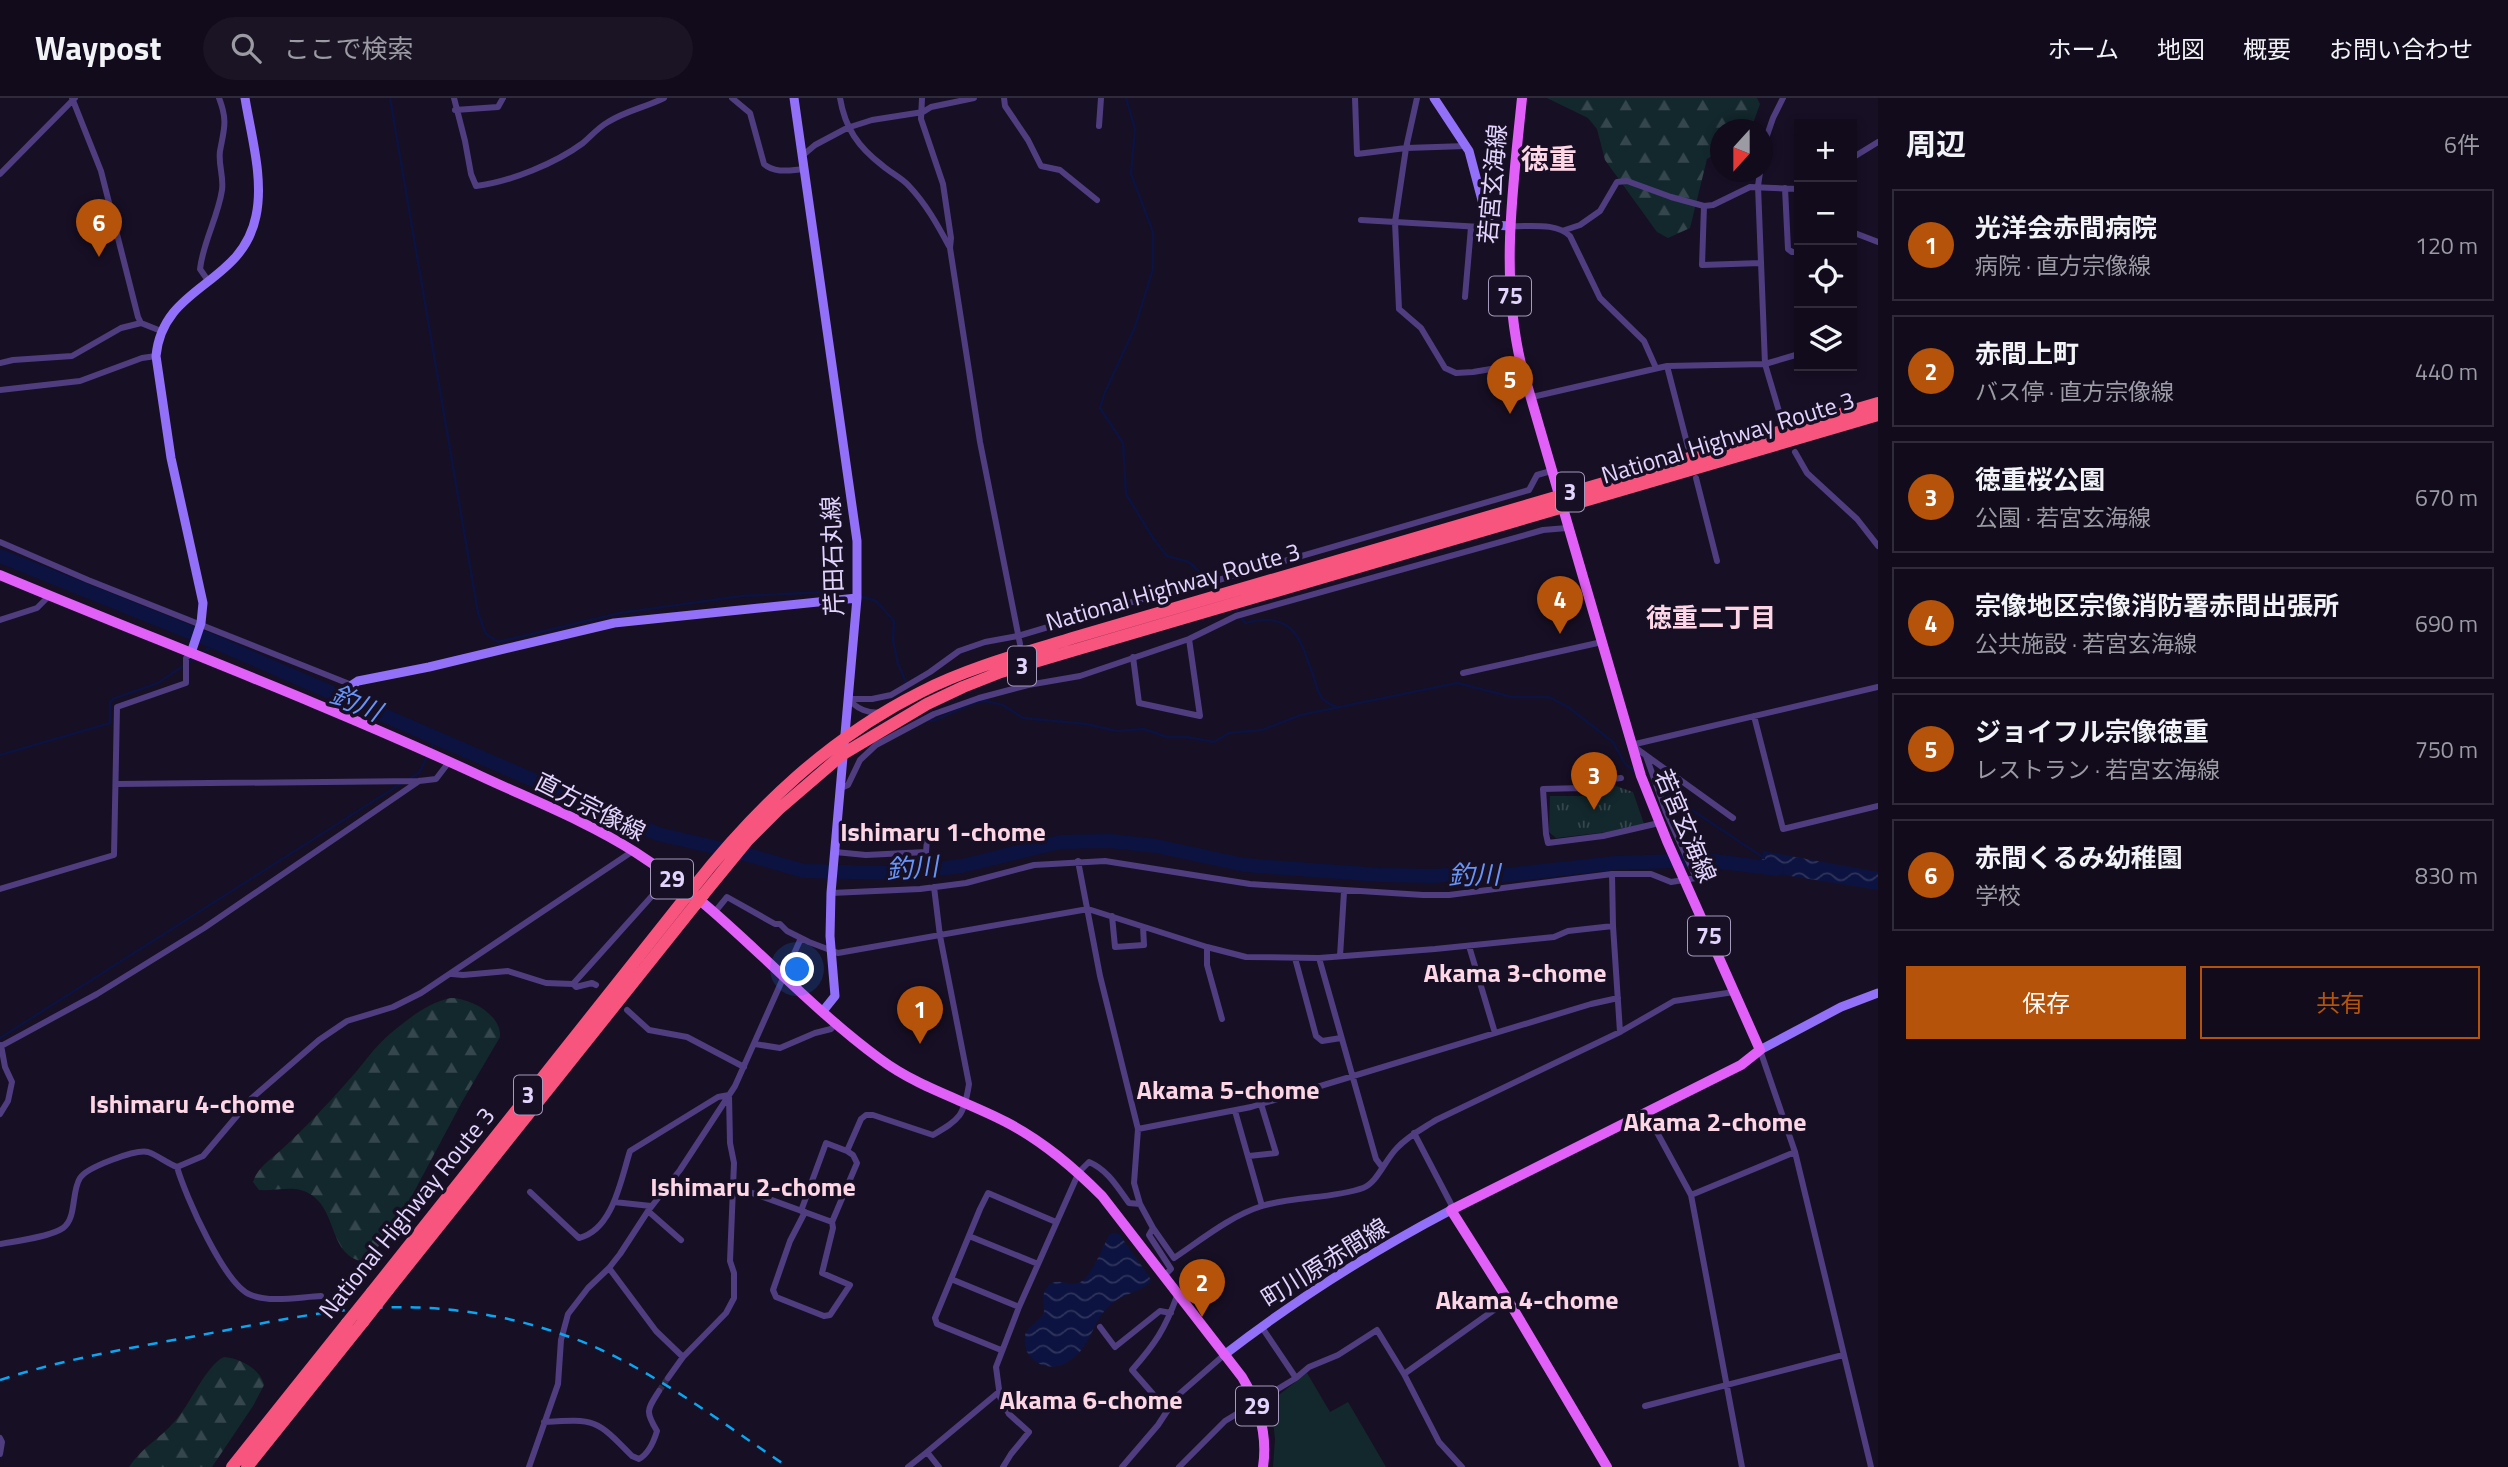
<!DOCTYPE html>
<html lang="ja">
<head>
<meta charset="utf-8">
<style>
  :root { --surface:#110b1b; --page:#1a1424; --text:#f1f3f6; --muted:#9c9ba3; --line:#302b3a; --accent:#b45309 }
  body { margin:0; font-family:"Titillium Web","Noto Sans JP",sans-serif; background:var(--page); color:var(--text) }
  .controls { position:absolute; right:21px; top:21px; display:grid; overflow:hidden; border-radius:0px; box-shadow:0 4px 10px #0003 }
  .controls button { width:63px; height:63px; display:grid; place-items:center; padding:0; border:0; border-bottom:2px solid var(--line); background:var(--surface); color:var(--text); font:35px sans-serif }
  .compass { position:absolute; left:1710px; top:21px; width:63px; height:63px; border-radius:50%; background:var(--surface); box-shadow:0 4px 10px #0003; rotate:201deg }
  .you { position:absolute; left:798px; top:872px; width:24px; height:24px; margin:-18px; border:5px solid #fff; border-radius:50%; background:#1a73e8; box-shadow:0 0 0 10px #1a73e833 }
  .badge { display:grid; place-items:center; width:46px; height:46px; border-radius:50%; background:var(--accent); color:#fff; font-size:23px; font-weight:700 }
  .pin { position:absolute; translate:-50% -58px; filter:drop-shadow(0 2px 4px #0008) }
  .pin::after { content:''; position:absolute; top:37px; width:24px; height:21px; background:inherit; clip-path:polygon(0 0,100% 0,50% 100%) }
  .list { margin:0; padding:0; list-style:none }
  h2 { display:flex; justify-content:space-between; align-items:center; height:91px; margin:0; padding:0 28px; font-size:30px }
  h2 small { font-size:23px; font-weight:400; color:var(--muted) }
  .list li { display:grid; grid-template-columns:46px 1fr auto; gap:21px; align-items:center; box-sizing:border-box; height:112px; margin:0 14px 14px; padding:0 14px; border:2px solid var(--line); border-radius:0px }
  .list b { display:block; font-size:26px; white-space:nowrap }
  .list p { margin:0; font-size:23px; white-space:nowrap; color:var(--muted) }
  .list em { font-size:23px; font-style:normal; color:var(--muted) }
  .actions { display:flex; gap:14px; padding:21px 28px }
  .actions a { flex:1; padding:16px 0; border:2px solid var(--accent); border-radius:0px; text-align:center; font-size:24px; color:var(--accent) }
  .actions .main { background:var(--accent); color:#fff }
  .icon { flex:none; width:38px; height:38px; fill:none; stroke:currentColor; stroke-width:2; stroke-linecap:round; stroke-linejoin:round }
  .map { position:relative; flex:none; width:1878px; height:1369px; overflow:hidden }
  header { display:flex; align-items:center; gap:42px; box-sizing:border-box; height:98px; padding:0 35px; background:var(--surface); border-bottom:2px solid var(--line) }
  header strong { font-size:33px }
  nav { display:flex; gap:38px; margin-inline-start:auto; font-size:24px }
  .search { width:490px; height:63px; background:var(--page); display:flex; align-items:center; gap:18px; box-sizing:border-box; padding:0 24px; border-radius:38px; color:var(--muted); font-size:26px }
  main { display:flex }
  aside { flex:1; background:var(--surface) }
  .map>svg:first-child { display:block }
</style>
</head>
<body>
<header>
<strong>Waypost</strong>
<div class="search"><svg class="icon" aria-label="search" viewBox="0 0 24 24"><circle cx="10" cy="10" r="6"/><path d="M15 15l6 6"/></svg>ここで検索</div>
<nav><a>ホーム</a><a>地図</a><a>概要</a><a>お問い合わせ</a></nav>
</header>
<main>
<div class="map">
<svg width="1878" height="1369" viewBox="0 0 1878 1369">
  <defs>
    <pattern id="forest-firs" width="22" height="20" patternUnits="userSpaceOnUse" patternTransform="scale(1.75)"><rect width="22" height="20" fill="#13282d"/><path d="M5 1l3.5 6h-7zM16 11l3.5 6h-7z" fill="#35464c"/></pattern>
    <pattern id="park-tufts" width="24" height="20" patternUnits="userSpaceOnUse" patternTransform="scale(1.75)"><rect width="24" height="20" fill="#13282d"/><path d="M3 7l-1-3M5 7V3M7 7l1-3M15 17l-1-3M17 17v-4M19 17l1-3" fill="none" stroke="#35464c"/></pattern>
    <pattern id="water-waves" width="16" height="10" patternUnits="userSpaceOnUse" patternTransform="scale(1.75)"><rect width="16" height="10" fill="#0c1340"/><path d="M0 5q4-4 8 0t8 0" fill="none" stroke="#2f345c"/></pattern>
  </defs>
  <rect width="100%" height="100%" fill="#170f24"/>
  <!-- green -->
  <path fill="#13282d" d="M1307,1275L1330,1314L1348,1304L1386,1369H1273L1275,1341L1271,1303Z"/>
  <!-- forest -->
  <path fill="url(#forest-firs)" d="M1547,0H1757L1760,6L1751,31L1720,32V53L1707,61L1690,130L1668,140L1657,134L1605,62L1597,31L1588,20Z
    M451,900C470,900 502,917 500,939L463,1002L407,1107L371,1159L367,1164C325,1160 341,1108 304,1093C291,1088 274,1093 259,1092L253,1084C257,1070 270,1062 281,1052C304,1031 327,1007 348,983C363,967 374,949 391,935C408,921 429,904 451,900Z
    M224,1259C239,1260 261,1271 264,1287L253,1308L212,1369H129C141,1350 161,1340 175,1323C190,1307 206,1267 224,1259Z"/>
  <!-- park -->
  <path fill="url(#park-tufts)" d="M1613,687L1633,694L1644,726L1607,734L1556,740L1549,734L1550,698H1587Z"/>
  <!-- water -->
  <path fill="url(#water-waves)" d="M1763,753L1878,774V792L1760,773Z
    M1113,1135L1119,1136L1149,1178L1151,1184C1138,1195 1121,1196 1109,1208C1090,1226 1092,1252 1064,1266C1045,1275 1021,1260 1025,1238C1027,1227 1041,1224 1044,1213C1045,1206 1041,1200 1045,1193C1054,1174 1070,1192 1082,1183C1092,1176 1103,1149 1109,1137Z"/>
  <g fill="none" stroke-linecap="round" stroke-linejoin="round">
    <!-- stream -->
    <path stroke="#0c1340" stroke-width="2.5" d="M390,0L478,515L486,536L498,544L620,515L742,498L829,494
      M1126,0L1135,31L1131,76L1153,134V171L1135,229L1105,294L1100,310L1123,345L1126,396L1153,440L1167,458L1189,464L1218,492
      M863,499L876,503L894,523L893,542L898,566L906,584
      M1235,509L1245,525C1295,512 1300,541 1314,580C1316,586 1318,595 1322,600C1325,604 1332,607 1336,609
      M200,556L217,545
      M928,622L933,623L976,604L986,603L1003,607L1023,620L1086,626L1116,633L1144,631L1167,639H1187L1214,644L1229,635L1262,632L1301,617L1457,585L1512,599H1549L1568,609L1613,644L1625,666L1636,674
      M430,653L436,640
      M0,657L110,625V605L113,601L158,585L195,560
      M410,680L419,675L427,659
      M1659,690L1764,760
      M0,940L402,685"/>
    <!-- river -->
    <path stroke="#0c1340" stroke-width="14" d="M0,458L217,545L658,736L748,757L804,773L895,775L928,772L962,768L1060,744L1110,743L1156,748L1244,767L1380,777L1432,778L1461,776L1489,779L1615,765L1706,762L1777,771"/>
    <!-- street-tunnel -->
    <path stroke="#352d45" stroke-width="6" stroke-dasharray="6 3" stroke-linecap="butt" d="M659,1293L668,1280"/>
    <!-- street -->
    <path stroke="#4f3d80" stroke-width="6" d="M72,0L101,73L138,219L141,225L161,233
      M454,0L465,43L471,76L476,88C510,84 556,65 583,45C591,38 599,29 608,24C625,13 646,9 664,0
      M732,0L750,15L764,66C775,76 791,72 804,71
      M840,0C845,30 858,49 883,68C891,75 902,80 909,88C926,106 937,126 949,148
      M922,0L921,21L943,86L951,140L950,150L980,344L1020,546
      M1004,0L1005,8L1028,42L1041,68L1060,72L1097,102
      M1355,0L1357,56L1406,50L1466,48
      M1417,0L1406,50L1395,124L1399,211L1421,230L1445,270L1456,275L1473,274L1521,266
      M455,12L498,9L503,0
      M1099,28L1101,0
      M1762,52L1773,20L1783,0
      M802,58L815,47L847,30L872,22L923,14L931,9L974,0
      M1852,60L1878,44
      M1760,74L1758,88L1765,266L1781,320
      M0,76L75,0
      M1785,90L1788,151L1792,154H1799
      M1361,122L1481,129L1492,127
      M1510,128C1529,129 1556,124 1570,138L1600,200L1644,243L1656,270
      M1565,132L1580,127L1600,113L1617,84L1627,83L1671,99L1704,108
      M1852,134L1878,144
      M1761,165L1702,167L1704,108L1713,107L1750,89L1799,91
      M209,184L200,171C203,144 218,119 222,92C224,78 218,67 220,53C224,31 228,23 219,0
      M1465,199L1471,129
      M0,265L13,262L72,258L121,230L141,225
      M1667,268L1688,349
      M0,292L80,283L142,260L156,258
      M1532,299L1667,268L1765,266L1799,256
      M1795,354L1807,375L1857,421L1878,448
      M1696,380L1717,463
      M0,444L88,482L352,587
      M0,522L37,510L49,498
      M1133,559L1139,605L1200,618L1189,541
      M1027,572L1028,587
      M1463,575L1602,544
      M850,601H872L891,597L930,574L959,553L985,544L1018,538L1169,493L1215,483L1529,392L1537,377L1551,373
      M850,601C855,611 870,616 881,614
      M1754,618L1783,731L1878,708
      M1631,647L1878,589
      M1633,648L1733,720
      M1621,680L1613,681L1592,692L1582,690L1543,691L1546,736L1548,745L1603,738L1659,725
      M116,686L419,683L436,681L449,664
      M841,690L848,687L860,662L876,647L934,616L979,600L1028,587L1080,578L1189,541L1236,518L1543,432L1567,430
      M835,754L866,757L926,754L927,741
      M1078,763L1100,878L1138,1031L1134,1085L1140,1106L1153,1130L1174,1160C1201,1142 1230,1118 1262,1108C1294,1098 1332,1101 1363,1090C1377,1085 1385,1062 1397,1050C1408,1038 1422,1031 1436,1022L1620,934L1674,903L1734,894
      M1612,776L1613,828L1620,934
      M0,791L114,757L117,609L186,585V560L191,555
      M831,795L920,791L966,785L1034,767L1105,763L1250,786L1423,797H1449L1612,776H1651L1671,784L1696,780L1666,714L1646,658
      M714,815L727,799L775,826H780L787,833L809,844L838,855L1088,811L1207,849L1246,859L1319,860L1435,851L1554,839L1568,833L1613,828
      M1112,818L1115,849L1144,847L1143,829
      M1469,848L1495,935
      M1207,849V867L1222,921
      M1340,858L1344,794
      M1295,860L1316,938L1322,943L1341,940
      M1319,860L1376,1061L1382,1069
      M452,876L463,877L508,873L546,885L573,886L669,779
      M573,886L576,889L592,885L596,887
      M627,912L649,932L687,939L744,969
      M755,946L780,950L815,935L831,931L837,924
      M1,948L97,896L204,830L419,683
      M1760,952L1795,1054L1871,1369
      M1235,1013L1262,1108
      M1646,1014L1691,1097L1742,1369
      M0,1016L8,1003L12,984L5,969L1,947
      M1138,1031L1251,1009L1591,906L1618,900
      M1414,1035L1451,1106V1112
      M1249,1058L1276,1055L1261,1006
      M177,1069C185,1097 225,1188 251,1197C271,1205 299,1199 321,1198
      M733,1088L832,1124
      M530,1094L579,1140C613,1132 621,1081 630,1053L718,999L729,997
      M1691,1097L1795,1054
      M614,1104L651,1108
      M648,1113L681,1142
      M801,1113L826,1045L847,1053L861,1021L866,1017H873L933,1037C960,1021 964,1018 969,986L940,838L934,789
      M805,1114L790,1143L773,1192L776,1199L824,1218L830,1217L850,1187L822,1175L833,1130L832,1124L857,1065L853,1057L847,1053
      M1153,1130L1149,1137L1171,1171L1163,1179
      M969,1138L1038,1166
      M0,1146C16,1143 50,1139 63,1130C77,1120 71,1094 80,1080C87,1069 136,1051 148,1054C157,1057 167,1065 177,1069L203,1058L252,1000L319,942L347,923L393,909L421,895L633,753
      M609,1170L656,1233L683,1259
      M951,1181L1019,1209
      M1261,1228L1296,1280
      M1100,1229L1115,1249L1160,1213L1171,1215
      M1001,1252L937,1226L935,1220L980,1111L988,1095L1056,1124
      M1404,1276L1508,1202
      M668,1280L683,1259L726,1215L734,1200V1175L730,1163L734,1065L730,1045L729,997
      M1645,1308L1843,1257
      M1167,1312L1132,1272C1155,1246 1165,1231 1177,1198
      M544,1324C596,1321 596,1321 632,1358L639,1361C648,1356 654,1343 657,1333C645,1313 647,1312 659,1293
      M0,1340L2,1344L0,1356
      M529,1369L558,1286L561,1242L568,1216L588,1190L609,1170L620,1156L648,1113L680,1072L735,988L801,840
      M908,1369L927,1354
      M939,1369L927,1354L1000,1293
      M1003,1369L1011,1356L1029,1334L1009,1316L1000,1299L996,1269L1019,1209L1079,1074L1089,1064C1108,1072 1118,1090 1129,1105L1140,1106
      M1122,1369L1158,1327L1177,1298L1224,1257
      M1179,1369L1225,1323L1296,1280L1309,1269L1338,1257L1377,1232L1404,1276L1439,1344L1462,1369"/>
    <!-- secondary -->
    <path stroke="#9270f8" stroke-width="9" d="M794,0L857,443V500L831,795L830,838L835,898L823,913
      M1434,0L1469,53L1487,121L1492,127L1510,128
      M191,555L201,525L203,505L171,360L156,258C163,186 242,188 256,118C264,81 251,37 245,0
      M352,587L358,583L429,569L614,525L857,500
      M1760,952L1841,909L1878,895
      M1224,1257C1295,1202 1371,1154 1451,1112"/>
    <!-- primary -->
    <path stroke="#e160f8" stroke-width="10" d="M1522,0C1513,90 1500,177 1521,266L1641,678L1667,743L1760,952L1741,967L1451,1112L1508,1202L1607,1369
      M0,477C158,543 318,603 474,675C527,700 585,722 635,754C726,812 794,898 880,961C919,990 964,1002 1006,1024C1043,1043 1073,1069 1102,1098L1242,1279C1259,1307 1268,1336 1263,1369"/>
    <!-- highway -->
    <path stroke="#f7557e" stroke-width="12" d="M693,790C756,710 829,640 921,594C970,569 1024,555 1076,539L1878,305
      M703,797L748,742L779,711L843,656L927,606L963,589L1001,574L1075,552L1878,317
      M388,1192L695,807
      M372,1194L685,800
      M232,1369L347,1225
      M247,1369L363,1224"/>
    <!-- rail -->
    <path stroke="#0ba6f2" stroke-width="2.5" stroke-dasharray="10 9" stroke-linecap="butt" d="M0,1282C64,1261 130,1250 196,1238C249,1228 303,1216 357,1211C437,1204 521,1217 595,1249C664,1280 725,1327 788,1369"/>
    <!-- highway-bridge -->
    <path stroke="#f7557e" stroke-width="12" d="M685,800L693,790
      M695,807L703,797
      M363,1224L388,1192
      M347,1225L372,1194"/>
  </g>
  <g text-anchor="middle" stroke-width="7" stroke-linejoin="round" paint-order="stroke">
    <!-- shield labels -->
    <g fill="#170f24" stroke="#a599bc" stroke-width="2">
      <rect x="1489" y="178.5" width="42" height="39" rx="5"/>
      <rect x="1556" y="374.5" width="28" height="39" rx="5"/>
      <rect x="1008" y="548.5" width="28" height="39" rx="5"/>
      <rect x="651" y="761.5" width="42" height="39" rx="5"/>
      <rect x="1688" y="818.5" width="42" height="39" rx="5"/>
      <rect x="514" y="977.5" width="28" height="39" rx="5"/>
      <rect x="1236" y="1288.5" width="42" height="39" rx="5"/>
    </g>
    <g font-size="23" font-weight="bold" fill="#e2d4fd">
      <text x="1510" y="206">75</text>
      <text x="1570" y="402">3</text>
      <text x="1022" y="576">3</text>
      <text x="672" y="789">29</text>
      <text x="1709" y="846">75</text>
      <text x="528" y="1005">3</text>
      <text x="1257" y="1316">29</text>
    </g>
    <!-- street labels -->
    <g font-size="24" fill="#e2d4fd" stroke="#170f24">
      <text transform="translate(1493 86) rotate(-85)" y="8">若宮玄海線</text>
      <text transform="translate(1728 340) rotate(-17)" y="8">National Highway Route 3</text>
      <text transform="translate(833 458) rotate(-92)" y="8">芹田石丸線</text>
      <text transform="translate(1173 489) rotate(-16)" y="8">National Highway Route 3</text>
      <text transform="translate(590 709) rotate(27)" y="8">直方宗像線</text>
      <text transform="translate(1685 728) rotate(67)" y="8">若宮玄海線</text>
      <text transform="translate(407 1115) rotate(-51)" y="8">National Highway Route 3</text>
      <text transform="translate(1325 1165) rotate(-32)" y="8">町川原赤間線</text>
    </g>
    <!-- neighbourhood labels -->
    <g font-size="26" font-weight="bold" fill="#fdd6e6" stroke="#170f24">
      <text x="1711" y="529">徳重二丁目</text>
      <text x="943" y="743">Ishimaru 1-chome</text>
      <text x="1515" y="884">Akama 3-chome</text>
      <text x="1228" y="1001">Akama 5-chome</text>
      <text x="192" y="1015">Ishimaru 4-chome</text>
      <text x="1715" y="1033">Akama 2-chome</text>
      <text x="753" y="1098">Ishimaru 2-chome</text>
      <text x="1527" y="1211">Akama 4-chome</text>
      <text x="1091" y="1311">Akama 6-chome</text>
    </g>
    <!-- water labels -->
    <g font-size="26" font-style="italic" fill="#6794f8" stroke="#170f24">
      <text transform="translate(356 605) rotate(23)" y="9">釣川</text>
      <text transform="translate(912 770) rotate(-4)" y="9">釣川</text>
      <text transform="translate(1474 777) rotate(-1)" y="9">釣川</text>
    </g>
    <!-- quarter labels -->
    <g font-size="28" font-weight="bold" fill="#fdd6e6" stroke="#170f24">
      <text x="1549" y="71">徳重</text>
    </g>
  </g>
</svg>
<div class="controls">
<button>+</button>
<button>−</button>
<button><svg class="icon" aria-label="locate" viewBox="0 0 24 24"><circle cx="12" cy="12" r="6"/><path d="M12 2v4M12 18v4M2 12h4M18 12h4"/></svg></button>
<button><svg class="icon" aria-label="layers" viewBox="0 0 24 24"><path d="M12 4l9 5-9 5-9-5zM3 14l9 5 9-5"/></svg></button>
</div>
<svg class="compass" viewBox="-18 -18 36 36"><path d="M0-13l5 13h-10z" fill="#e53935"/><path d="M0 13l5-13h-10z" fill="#9c9ba3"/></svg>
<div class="you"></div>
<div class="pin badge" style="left:920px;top:946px">1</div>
<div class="pin badge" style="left:1202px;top:1219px">2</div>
<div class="pin badge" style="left:1594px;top:712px">3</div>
<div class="pin badge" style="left:1560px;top:536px">4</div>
<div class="pin badge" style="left:1510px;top:316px">5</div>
<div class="pin badge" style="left:99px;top:159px">6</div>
</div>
<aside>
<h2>周辺<small>6件</small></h2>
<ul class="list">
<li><span class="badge">1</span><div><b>光洋会赤間病院</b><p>病院 · 直方宗像線</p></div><em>120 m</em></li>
<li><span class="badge">2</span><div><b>赤間上町</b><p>バス停 · 直方宗像線</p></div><em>440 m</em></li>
<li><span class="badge">3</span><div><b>徳重桜公園</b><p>公園 · 若宮玄海線</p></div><em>670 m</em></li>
<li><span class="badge">4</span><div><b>宗像地区宗像消防署赤間出張所</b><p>公共施設 · 若宮玄海線</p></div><em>690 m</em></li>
<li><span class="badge">5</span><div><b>ジョイフル宗像徳重</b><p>レストラン · 若宮玄海線</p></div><em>750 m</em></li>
<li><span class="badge">6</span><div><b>赤間くるみ幼稚園</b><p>学校</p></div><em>830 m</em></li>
</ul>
<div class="actions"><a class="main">保存</a><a>共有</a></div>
</aside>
</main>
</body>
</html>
